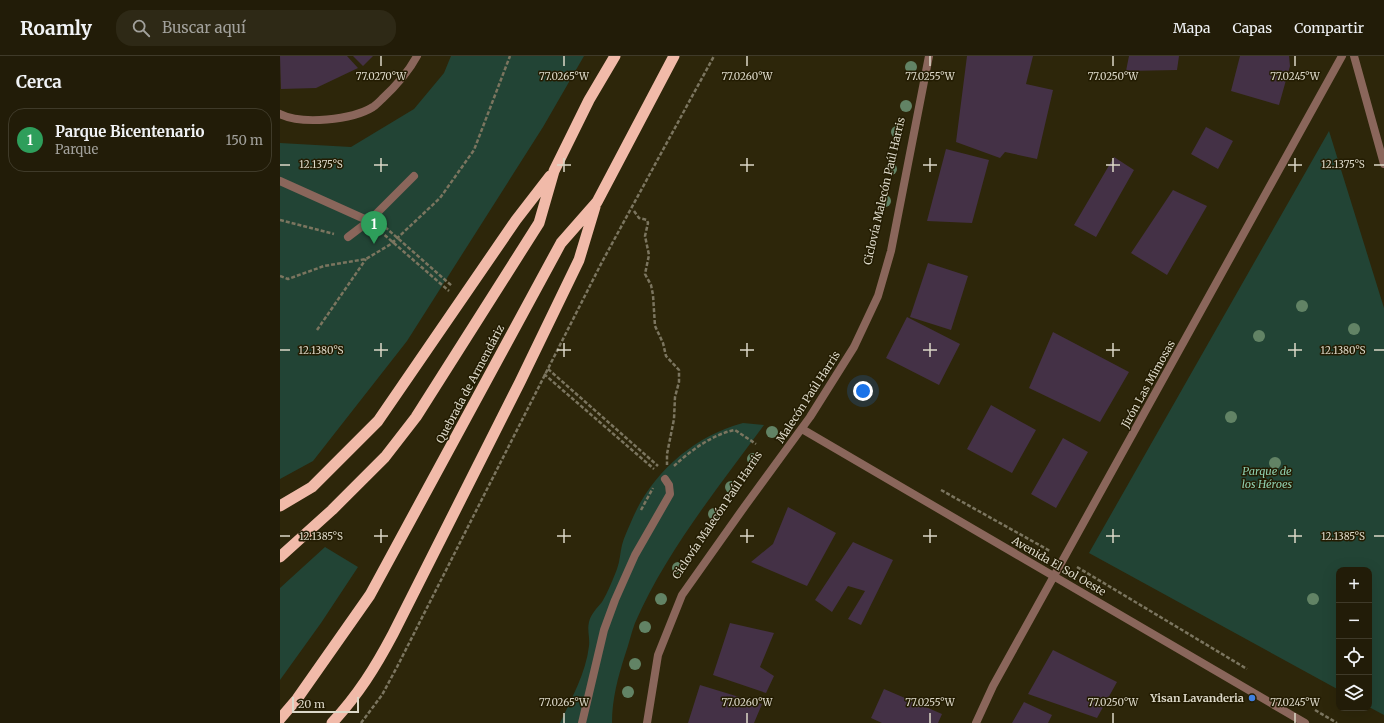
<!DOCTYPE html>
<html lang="es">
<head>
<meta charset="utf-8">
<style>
  :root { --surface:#221c08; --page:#2e2916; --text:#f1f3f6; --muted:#a2a19c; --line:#3f3a29; --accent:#0f766e }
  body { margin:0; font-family:Merriweather,serif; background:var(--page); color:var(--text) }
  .controls { position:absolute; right:12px; bottom:12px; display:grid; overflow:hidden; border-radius:8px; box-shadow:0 4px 16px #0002 }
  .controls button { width:36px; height:36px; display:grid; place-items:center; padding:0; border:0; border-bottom:1px solid var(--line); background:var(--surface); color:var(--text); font:20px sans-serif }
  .scale { position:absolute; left:12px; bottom:10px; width:67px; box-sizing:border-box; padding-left:4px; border:2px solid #dcd8c8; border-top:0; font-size:11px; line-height:14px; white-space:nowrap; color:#dcd8c8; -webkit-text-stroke:3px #231c02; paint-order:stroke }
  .you { position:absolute; left:583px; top:335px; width:14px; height:14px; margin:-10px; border:3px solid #fff; border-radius:50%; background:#1a73e8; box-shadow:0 0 0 6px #1a73e833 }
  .badge { display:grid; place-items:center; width:26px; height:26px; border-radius:50%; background:var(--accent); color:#fff; font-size:13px; font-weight:700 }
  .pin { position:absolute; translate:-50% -33px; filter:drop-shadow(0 1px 2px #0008) }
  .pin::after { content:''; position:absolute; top:21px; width:14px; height:12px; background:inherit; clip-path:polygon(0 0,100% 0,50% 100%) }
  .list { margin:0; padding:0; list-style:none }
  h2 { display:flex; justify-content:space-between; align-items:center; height:52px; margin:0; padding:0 16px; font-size:17px }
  h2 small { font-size:13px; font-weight:400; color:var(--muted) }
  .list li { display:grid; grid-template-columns:26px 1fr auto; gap:12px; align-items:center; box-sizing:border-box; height:64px; margin:0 8px 8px; padding:0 8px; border:1px solid var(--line); border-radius:16px }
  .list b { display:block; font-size:15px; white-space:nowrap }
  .list p { margin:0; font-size:13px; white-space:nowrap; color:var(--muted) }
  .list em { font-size:13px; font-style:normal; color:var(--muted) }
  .icon { flex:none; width:22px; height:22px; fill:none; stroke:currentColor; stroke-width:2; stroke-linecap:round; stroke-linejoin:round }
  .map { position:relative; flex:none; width:1104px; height:667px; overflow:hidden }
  header { display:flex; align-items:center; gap:24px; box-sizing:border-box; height:56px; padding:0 20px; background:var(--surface); border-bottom:1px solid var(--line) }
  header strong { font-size:19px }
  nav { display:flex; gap:22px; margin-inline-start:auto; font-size:14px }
  .search { width:280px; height:36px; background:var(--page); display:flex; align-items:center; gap:10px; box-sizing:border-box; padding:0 14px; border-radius:16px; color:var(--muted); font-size:15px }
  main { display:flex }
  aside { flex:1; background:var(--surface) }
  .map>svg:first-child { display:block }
</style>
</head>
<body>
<header>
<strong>Roamly</strong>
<div class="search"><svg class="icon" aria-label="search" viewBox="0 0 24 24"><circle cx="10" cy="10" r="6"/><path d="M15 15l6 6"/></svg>Buscar aquí</div>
<nav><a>Mapa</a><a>Capas</a><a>Compartir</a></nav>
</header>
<main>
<aside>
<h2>Cerca<small></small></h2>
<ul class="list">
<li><span class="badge" style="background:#2e9e5b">1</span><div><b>Parque Bicentenario</b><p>Parque</p></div><em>150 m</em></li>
</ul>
</aside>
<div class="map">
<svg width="1104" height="667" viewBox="0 0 1104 667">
  <rect width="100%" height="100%" fill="#2d260a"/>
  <!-- green -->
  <path fill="#224435" d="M171,0H304L263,71L127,285L33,405L0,423V87L71,91L134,53L164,17Z
    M1049,75L1104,252V659L1089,651V514H1059V634L809,497Z
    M463,367L484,369C438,432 387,494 355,567C351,577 349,588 345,599C338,621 332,643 332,667H280C291,643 306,617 309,590C310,582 307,574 309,566C311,558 317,552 322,546C328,536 333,523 337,513C340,505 340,497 342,489C344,481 348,473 351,466C370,419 413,380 463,367Z
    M45,491L78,511L41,567L0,624V532Z"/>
  <!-- building -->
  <path fill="#443146" d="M0,0H67L78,12L36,32L1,33Z
    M73,0H93L83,10Z
    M687,0H753L746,28L773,34L757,103L725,96L720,102L676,86Z
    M849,0H899L897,14L846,15Z
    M960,0H1009L1010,10L999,49L951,35Z
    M926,71L953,85L938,113L911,98Z
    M666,93L709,104L692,167L647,165Z
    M834,101L854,114L816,181L794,169Z
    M893,134L927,150L887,219L851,197Z
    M648,207L688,220L671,274L630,261Z
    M627,261L680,288L659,329L606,302Z
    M773,276L849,316L820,366L749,332Z
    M711,349L756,374L732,417L687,393Z
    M783,382L808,396L776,452L751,438Z
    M508,451L556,477L527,530L471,506L493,488Z
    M573,486L613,504L581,569L568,563L585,535L568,530L552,556L535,544Z
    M450,567L494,577L480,611L494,620L486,637L433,619Z
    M773,594L837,626L817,662L748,638Z
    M420,629L482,648L474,667H408Z
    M604,633L662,658L658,667H602L591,662Z
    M744,646L772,659L768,667H732Z"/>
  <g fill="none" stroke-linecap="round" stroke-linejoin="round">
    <!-- path -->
    <path stroke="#7b755f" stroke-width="2.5" stroke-dasharray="4 2" stroke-linecap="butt" d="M354,155L359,162L367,164L368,167L365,180L369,199L365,218L371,229L373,239L375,270L383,287L386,300L399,314V326L395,341L394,363L387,398V409
      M0,164L54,178
      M105,171L172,230
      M100,175L169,235
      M0,220L8,223L44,210L86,203L111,188L160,142L194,94L230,0
      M37,274L86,203
      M268,313L378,410
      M264,318L374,413
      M394,410C410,395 433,378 455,374L476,388
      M661,434L770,495
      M361,454L373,432
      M797,511L967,613
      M1035,654L1057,667
      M81,667L102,639L117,611L322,206L434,0"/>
    <!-- pedestrian -->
    <path stroke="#8a665b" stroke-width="8" d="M0,125L89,165
      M68,181L89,165L134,120
      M302,667L324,574L335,544L355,499L390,438L389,429L385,423"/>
    <!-- minor -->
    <path stroke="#8a665b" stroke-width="8" d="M0,58C22,69 72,64 93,51C96,49 99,46 102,43C116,30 128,17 137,0
      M522,373L1025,667
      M367,667L378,599L402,539L465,450L530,361L574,291L598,240L611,195L649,0
      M696,667L713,630L1062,0"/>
    <!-- tertiary -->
    <path stroke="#8a665b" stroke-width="8" d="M1074,0L1104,108"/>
    <!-- trunk -->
    <path stroke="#f1baa9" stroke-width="11" d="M0,450L32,431L98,365L236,164L270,120
      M0,501L52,454L105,401L136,361L259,167L274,115L309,44L335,0
      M0,663L17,643L90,539L281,187L317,146L394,0
      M52,667C78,639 95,612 113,578L240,326L299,204L315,151"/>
  </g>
  <!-- trees -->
  <g fill="#628365">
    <circle cx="631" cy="11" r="6"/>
    <circle cx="626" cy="50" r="6"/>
    <circle cx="617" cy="76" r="6"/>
    <circle cx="611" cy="113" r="6"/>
    <circle cx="605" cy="145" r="6"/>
    <circle cx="1022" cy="250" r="6"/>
    <circle cx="1074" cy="273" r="6"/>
    <circle cx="979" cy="280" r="6"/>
    <circle cx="951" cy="361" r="6"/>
    <circle cx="492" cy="376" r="6"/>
    <circle cx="473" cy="403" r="6"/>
    <circle cx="995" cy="407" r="6"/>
    <circle cx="451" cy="431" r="6"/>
    <circle cx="434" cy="458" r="6"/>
    <circle cx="398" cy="512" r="6"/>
    <circle cx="381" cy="543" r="6"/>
    <circle cx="1033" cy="543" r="6"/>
    <circle cx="365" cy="571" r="6"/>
    <circle cx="355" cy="608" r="6"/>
    <circle cx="348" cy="636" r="6"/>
  </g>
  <!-- ticks -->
  <path fill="none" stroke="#dcd8c8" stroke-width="1.5" d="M101,0V10M284,0V10M467,0V10M650,0V10M833,0V10M1015,0V10M101,102V116M284,102V116M467,102V116M650,102V116M833,102V116M1015,102V116M0,109H10M94,109H108M277,109H291M460,109H474M643,109H657M826,109H840M1008,109H1022M1094,109H1104M101,287V301M284,287V301M467,287V301M650,287V301M833,287V301M1015,287V301M0,294H10M94,294H108M277,294H291M460,294H474M643,294H657M826,294H840M1008,294H1022M1094,294H1104M101,473V487M284,473V487M467,473V487M650,473V487M833,473V487M1015,473V487M0,480H10M94,480H108M277,480H291M460,480H474M643,480H657M826,480H840M1008,480H1022M1094,480H1104M284,657V667M467,657V667M650,657V667M833,657V667M1015,657V667"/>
  <!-- markers -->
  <circle fill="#3f7fe0" stroke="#231c02" stroke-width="1.5" cx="972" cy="642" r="4"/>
  <g text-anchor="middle" stroke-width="3" stroke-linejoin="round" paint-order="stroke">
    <!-- street labels -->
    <g font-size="11" fill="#dcd8c8" stroke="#231c02">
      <text transform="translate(604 135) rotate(-77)" y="4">Ciclovía Malecón Paúl Harris</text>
      <text transform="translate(190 328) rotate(-62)" y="4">Quebrada de Armendáriz</text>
      <text transform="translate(868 328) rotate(-61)" y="4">Jirón Las Mimosas</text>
      <text transform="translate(528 341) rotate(-57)" y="4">Malecón Paúl Harris</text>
      <text transform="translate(437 459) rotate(-56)" y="4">Ciclovía Malecón Paúl Harris</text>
      <text transform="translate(779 510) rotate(30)" y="4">Avenida El Sol Oeste</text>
    </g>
    <!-- park labels -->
    <g font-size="11" font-style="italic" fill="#8ecfb0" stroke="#231c02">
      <text x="987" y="419">Parque de<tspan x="987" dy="13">los Héroes</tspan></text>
    </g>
    <!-- poi labels -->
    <g font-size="11" font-weight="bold" fill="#dcd8c8" stroke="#231c02" text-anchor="end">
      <text x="964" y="646">Yisan Lavanderia</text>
    </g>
  </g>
  <g font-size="10" text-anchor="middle" fill="#dcd8c8" stroke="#231c02" stroke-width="3" stroke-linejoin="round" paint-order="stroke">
    <text x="101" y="24">77.0270°W</text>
    <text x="284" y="24">77.0265°W</text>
    <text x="467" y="24">77.0260°W</text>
    <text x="650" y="24">77.0255°W</text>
    <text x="833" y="24">77.0250°W</text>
    <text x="1015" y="24">77.0245°W</text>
    <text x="41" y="112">12.1375°S</text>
    <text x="1063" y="112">12.1375°S</text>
    <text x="41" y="298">12.1380°S</text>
    <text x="1063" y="298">12.1380°S</text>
    <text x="41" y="484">12.1385°S</text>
    <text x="1063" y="484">12.1385°S</text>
    <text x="284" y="650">77.0265°W</text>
    <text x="467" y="650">77.0260°W</text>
    <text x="650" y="650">77.0255°W</text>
    <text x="833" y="650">77.0250°W</text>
    <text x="1015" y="650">77.0245°W</text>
  </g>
</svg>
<div class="controls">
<button>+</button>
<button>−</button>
<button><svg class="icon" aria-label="locate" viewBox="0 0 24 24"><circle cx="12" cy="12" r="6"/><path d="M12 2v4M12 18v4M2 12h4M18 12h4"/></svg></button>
<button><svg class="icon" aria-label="layers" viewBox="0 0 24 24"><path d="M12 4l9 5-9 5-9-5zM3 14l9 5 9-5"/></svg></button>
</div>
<div class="scale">20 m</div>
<div class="you"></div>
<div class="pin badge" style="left:94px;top:188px;background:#2e9e5b">1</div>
</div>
</main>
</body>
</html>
